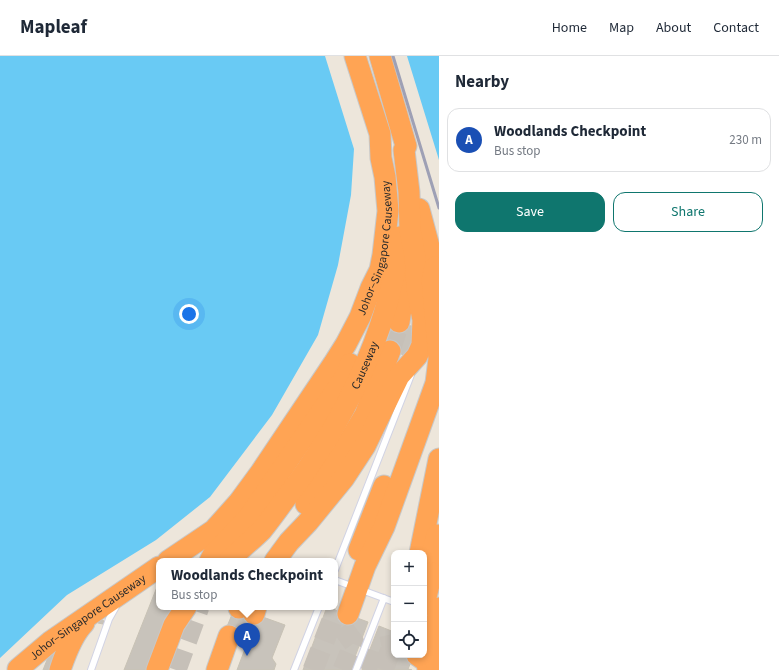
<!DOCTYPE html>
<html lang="en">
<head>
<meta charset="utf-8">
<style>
  :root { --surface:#fff; --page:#f2f2f3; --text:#1f2937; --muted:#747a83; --line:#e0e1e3; --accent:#0f766e }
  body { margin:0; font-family:"Source Sans 3",sans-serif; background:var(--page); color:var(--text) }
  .controls { position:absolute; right:12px; bottom:12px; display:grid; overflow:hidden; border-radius:8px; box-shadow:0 2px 6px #0003 }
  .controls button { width:36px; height:36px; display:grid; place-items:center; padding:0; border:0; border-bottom:1px solid var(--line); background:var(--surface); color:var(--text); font:20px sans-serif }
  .you { position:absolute; left:189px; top:258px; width:14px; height:14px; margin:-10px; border:3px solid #fff; border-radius:50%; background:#1a73e8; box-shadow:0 0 0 6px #1a73e833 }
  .badge { display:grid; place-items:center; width:26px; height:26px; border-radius:50%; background:var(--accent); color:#fff; font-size:13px; font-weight:700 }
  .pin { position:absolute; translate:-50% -33px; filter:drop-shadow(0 1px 2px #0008) }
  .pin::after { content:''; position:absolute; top:21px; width:14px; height:12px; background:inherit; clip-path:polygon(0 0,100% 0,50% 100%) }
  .popup { position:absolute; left:156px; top:502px; width:182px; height:52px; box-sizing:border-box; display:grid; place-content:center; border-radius:8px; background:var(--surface); filter:drop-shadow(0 1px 3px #0005); font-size:13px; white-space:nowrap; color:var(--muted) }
  .popup b { font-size:15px; color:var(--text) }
  .popup::after { content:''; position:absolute; left:50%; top:100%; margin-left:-8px; border:8px solid transparent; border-top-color:var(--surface) }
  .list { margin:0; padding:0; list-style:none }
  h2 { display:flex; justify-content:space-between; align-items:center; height:52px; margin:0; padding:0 16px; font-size:17px }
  h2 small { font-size:13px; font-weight:400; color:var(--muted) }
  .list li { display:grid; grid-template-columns:26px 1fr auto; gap:12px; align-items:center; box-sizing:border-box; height:64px; margin:0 8px 8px; padding:0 8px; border:1px solid var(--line); border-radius:12px }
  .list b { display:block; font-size:15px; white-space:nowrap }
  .list p { margin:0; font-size:13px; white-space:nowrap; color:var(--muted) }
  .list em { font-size:13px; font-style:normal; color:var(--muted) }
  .actions { display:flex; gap:8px; padding:12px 16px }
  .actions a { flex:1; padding:9px 0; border:1px solid var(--accent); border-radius:12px; text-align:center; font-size:14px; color:var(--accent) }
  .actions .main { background:var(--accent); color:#fff }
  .icon { flex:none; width:22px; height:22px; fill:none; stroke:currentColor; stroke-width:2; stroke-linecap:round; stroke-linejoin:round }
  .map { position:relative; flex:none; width:439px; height:614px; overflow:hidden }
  header { display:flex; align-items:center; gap:24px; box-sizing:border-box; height:56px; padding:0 20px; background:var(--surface); border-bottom:1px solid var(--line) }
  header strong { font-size:19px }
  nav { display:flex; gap:22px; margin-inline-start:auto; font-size:14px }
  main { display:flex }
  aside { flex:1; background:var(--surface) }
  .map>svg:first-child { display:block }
</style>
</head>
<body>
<header>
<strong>Mapleaf</strong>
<nav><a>Home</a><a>Map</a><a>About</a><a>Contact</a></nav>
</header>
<main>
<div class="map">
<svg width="439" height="614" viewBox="0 0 439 614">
  <rect width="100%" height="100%" fill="#ede6db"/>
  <!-- water -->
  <path fill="#69caf4" d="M0,0H325L354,93L351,139L338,209L318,279L272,359L210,441L156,484L67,539L0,602Z
    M407,0H439V104Z"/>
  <!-- building -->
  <path fill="#c8c3bb" stroke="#c8c2b5" d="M393,264L417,272L407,300L383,292Z
    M159,526V551H175L150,614H124Z
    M235,551L285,569L272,602L276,608L274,614H237L251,577L249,576L245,586L224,578Z
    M327,551L368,566L350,614H303Z
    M100,563L104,565L103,568L98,567Z
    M379,570L394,576V599H414L408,613L412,614H362Z
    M51,594L62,598L55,614H43Z"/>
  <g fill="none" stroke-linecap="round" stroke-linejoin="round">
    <!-- highway-tunnel -->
    <path stroke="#c6c0b8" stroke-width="21" stroke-dasharray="21 10" stroke-linecap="butt" d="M390,295L399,266
      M342,571L354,587L343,614
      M240,584L254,558
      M176,614L199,551
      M313,614L336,554
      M366,614L373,593L392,589
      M383,614L394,585"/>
    <defs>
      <path id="lane" d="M335,514L411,319L410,318
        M335,524L394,546
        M91,614L109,563L118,547
        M294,614L319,551
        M356,614L384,542"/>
      <g id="highway">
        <path d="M419,153L438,224"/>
        <path d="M399,266L407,215"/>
        <path d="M306,448L342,397L365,359L390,295"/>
        <path d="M359,494L384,430"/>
        <path d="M420,497L439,403"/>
        <path id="s1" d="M168,505L214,474L239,446L261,416L334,307L346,288L360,261L371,232L380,214L383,199L388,155L385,121L381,102L380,78L355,0"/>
        <path d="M210,505L213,499L249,461L346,320L350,308"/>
        <path id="s2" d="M229,505C239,494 251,485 262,474C270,464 278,453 286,442C341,371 392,273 399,181"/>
        <path d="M275,505L289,486L308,466L344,422L365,390L399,320L417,300L422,289L423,264L417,233L415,200L410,174L409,136L404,94L406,90L380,0"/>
        <path d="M424,530L437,479"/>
        <path d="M424,549L432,517"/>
        <path d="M239,552L240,551"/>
        <path d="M254,558L256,551"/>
        <path d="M348,558L365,510L384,471L436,327L439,303L432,224L435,211"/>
        <path d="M417,599L427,606L428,614"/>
        <path id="s3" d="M18,613L50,586L159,511"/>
        <path d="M60,614C65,599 73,578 84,567"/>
        <path d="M157,614L174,569L186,551"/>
        <path d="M217,614L229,580"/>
        <path d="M437,614C434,592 435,574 439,552"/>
      </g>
    </defs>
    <!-- lane casing -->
    <use href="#lane" stroke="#d1d3e4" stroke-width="8"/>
    <!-- highway casing -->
    <use href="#highway" stroke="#c8c8c8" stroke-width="23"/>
    <!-- lane -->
    <use href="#lane" stroke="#fff" stroke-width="6"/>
    <!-- highway -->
    <use href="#highway" stroke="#ffa454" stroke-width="21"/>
    <!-- rail -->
    <path stroke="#9ea0b5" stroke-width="3" d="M393,0L439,152"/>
  </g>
  <g text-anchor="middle" stroke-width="3.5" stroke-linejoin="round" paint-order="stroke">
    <!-- street labels -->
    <g font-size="12" fill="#2a2a2a" stroke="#fff">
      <text dy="4" stroke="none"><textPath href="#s1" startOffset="386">Johor–Singapore Causeway</textPath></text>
      <text dy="4" stroke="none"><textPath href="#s2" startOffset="240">Causeway</textPath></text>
      <text dy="4" stroke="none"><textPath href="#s3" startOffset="87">Johor–Singapore Causeway</textPath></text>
    </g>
  </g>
</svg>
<div class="controls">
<button>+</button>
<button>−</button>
<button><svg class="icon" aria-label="locate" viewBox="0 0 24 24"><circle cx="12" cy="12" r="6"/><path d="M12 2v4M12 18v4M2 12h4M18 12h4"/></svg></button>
</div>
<div class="you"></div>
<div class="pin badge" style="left:247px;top:600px;background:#1a4fb4">A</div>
<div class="popup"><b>Woodlands Checkpoint</b>Bus stop</div>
</div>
<aside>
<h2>Nearby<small></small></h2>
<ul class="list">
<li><span class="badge" style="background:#1a4fb4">A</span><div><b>Woodlands Checkpoint</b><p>Bus stop</p></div><em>230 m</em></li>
</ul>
<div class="actions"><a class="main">Save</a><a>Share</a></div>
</aside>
</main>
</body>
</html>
